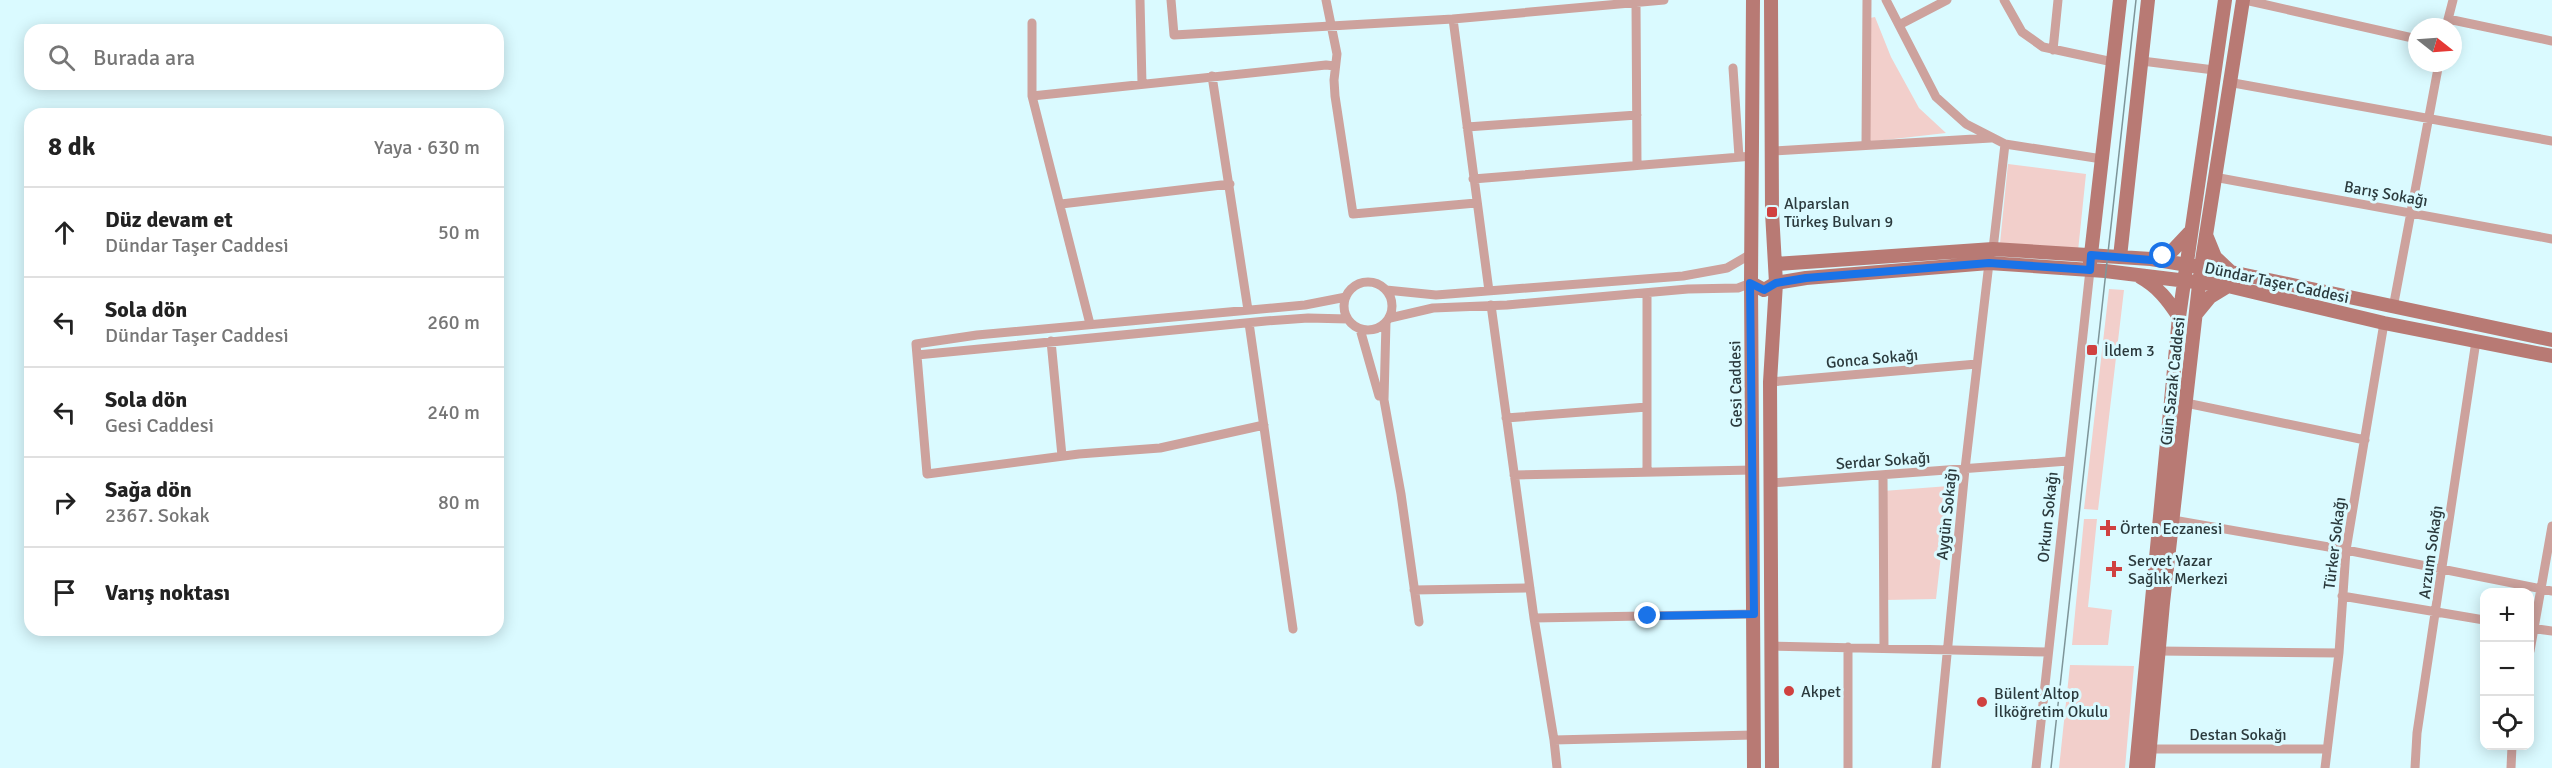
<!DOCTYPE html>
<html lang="tr">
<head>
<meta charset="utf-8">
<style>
  :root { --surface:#fff; --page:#f6f6f6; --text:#222; --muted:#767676; --line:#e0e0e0 }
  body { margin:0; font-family:Signika,sans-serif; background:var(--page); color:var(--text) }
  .controls { position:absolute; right:18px; bottom:18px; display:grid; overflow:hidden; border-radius:12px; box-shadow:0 3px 15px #0003 }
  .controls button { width:54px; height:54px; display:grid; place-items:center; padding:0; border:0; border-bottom:2px solid var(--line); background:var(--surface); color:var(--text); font:30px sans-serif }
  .compass { position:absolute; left:2408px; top:18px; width:54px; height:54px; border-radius:50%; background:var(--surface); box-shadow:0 3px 15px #0003; rotate:107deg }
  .stop { position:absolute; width:18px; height:18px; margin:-14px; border:4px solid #1a73e8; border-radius:50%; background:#fff }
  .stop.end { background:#1a73e8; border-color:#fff; box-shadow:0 2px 6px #0008 }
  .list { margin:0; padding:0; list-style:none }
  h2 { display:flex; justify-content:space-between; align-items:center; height:78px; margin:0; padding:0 24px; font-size:26px }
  h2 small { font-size:20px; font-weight:400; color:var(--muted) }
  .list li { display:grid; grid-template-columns:39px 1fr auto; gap:18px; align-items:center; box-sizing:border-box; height:90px; padding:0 24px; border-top:2px solid var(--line) }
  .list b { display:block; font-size:22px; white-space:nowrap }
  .list p { margin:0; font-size:20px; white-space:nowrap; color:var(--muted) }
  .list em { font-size:20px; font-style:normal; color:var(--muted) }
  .icon { flex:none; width:33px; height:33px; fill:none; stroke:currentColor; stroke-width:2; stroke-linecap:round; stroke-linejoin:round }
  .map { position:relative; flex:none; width:2552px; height:768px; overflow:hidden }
  .search { position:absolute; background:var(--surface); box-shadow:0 3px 15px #0003; left:24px; top:24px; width:480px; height:66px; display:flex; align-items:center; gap:15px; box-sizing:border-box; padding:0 21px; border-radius:18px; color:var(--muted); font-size:22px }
  .panel { position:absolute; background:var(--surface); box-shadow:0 3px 15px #0003; left:24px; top:108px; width:480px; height:528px; border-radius:18px }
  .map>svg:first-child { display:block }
</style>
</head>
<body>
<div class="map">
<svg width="2552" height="768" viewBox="0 0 2552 768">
  <rect width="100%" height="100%" fill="#dafaff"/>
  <!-- green -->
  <path fill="#f2cfcb" d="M1875,17L1891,57L1919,108L1946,133L1867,142L1870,18Z
    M2008,164L2086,174L2078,251L2000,243Z
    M2109,289L2124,290L2098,510L2084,509Z
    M1949,486L1936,599L1885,600L1883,491Z
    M2084,519H2097L2088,607L2112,610L2108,645H2072Z
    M2070,665L2134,666L2125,768H2059Z"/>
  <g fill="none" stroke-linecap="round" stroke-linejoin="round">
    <!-- street -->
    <path stroke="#cda29d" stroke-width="9" d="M1140,0L1142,84
      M1171,0L1174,35L1453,19L1664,0
      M1326,0L1337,54L1334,80L1335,96L1353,214L1476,203
      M1886,0L1936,97L1966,124L2005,144L2102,159
      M2004,0L2022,32L2043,47L2113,62
      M2245,0L2417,39
      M1636,3L1637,165
      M1453,19L1489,291
      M2448,19L2552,41
      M1032,23V96L1090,324
      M1899,25L1947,0
      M2446,27L2453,0
      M2053,50L2058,0
      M2142,61L2214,70
      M1733,68L1739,157
      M1212,76L1248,310
      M2228,82L2552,141
      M1032,96L1326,65L1335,66
      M1467,127L1637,115
      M1866,145L1867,0
      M1772,151L1991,138
      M2214,177L2552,239
      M1473,179L1753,156
      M1061,204L1230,184
      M1993,249L2005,144
      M1344 306a24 24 0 1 1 48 0a24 24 0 1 1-48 0Z
      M1386,290L1436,295L1683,276L1727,268L1751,254
      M1491,305L1534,618L1554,740L1753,735
      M2393,308L2439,63
      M1390,318L1433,308L1507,305L1688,289L1738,288L1751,283
      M1386,322L1384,400L1401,494L1419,622
      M1249,323L1293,629
      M1360,329L1379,396
      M1051,341L1062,456
      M917,355L1266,321L1308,318L1348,319
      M1770,382L1977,364
      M2186,403L2365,440
      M1506,418L1647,407
      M1264,425L1160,448L1079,454L927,474L916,344L977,335L1305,305L1346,297
      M1647,472V293
      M1514,475L1753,470
      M1883,475L1884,648
      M1771,483L2068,461
      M2173,520L2346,550L2552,591
      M1414,590L1530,588
      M2342,596L2484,620
      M1534,618L1754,614
      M2530,628L2552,631
      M1772,646L2048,652
      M2159,651L2339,653
      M2530,651L2552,526
      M1554,740L1557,768
      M2150,749H2326
      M1848,768V647
      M1936,768L1965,469L1989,263
      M2036,768L2090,270
      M2325,768L2339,653L2346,550L2384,323
      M2415,768L2417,733L2476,341
      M2511,768L2512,746"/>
    <!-- secondary -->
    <path stroke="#b87a74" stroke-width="14" d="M1753,0L1751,283L1754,768
      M1771,0L1772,212L1776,283L1770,382L1772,768
      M2206,235L2215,257L2231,272
      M2120,257L2148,0
      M2152,259L2173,250L2189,233
      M2090,263L2120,0
      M1776,264L1993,249L2151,259L2231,272L2552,340
      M2140,277C2158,287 2168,300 2179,317
      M1751,283L1764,290L1776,283L1806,278L1989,263L2105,271L2228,286L2384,323L2552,356
      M2196,314L2210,297L2228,286
      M2136,768L2179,317L2225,0
      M2148,768L2163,603L2201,267L2243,0"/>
    <!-- tram -->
    <path stroke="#7e9599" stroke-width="1.5" d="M2051,768L2136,0"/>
  </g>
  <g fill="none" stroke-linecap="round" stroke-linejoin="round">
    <!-- route -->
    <path stroke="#1a73e8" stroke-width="8" d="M1648,616L1754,614L1750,283L1764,290L1776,283L1806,278L1989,263L2090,270L2091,255L2151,260L2163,256"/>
  </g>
  <!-- markers -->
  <g fill="#d04140" stroke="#dafaff" stroke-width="2">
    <rect x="1766" y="206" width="12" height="12" rx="3"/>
    <rect x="2086" y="344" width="12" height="12" rx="3"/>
    <path d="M2105 519h6v6h6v6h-6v6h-6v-6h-6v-6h6z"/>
    <path d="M2111 560h6v6h6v6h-6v6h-6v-6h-6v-6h6z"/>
    <circle cx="1789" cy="691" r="6"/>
    <circle cx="1982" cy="702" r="6"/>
  </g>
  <g text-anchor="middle" stroke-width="6" stroke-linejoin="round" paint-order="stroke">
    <!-- street labels -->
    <g font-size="16" fill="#2b3a3d" stroke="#dafaff">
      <text transform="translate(2386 193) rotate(10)" y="6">Barış Sokağı</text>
      <text transform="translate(2277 282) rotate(12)" y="6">Dündar Taşer Caddesi</text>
      <text transform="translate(1872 358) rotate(-5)" y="6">Gonca Sokağı</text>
      <text transform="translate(2172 381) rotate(-84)" y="6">Gün Sazak Caddesi</text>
      <text transform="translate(1735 384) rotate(-91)" y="6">Gesi Caddesi</text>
      <text transform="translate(1883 460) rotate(-4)" y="6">Serdar Sokağı</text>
      <text transform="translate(1946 514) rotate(-84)" y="6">Aygün Sokağı</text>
      <text transform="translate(2047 517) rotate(-84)" y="6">Orkun Sokağı</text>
      <text transform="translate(2334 543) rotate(-83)" y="6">Türker Sokağı</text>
      <text transform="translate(2430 552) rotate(-82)" y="6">Arzum Sokağı</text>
      <text x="2238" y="740">Destan Sokağı</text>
    </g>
    <!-- poi labels -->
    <g font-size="16" fill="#2b3a3d" stroke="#dafaff" text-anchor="start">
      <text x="1784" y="209">Alparslan<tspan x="1784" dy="18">Türkeş Bulvarı 9</tspan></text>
      <text x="2104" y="356">İldem 3</text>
      <text x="2120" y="534">Örten Eczanesi</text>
      <text x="2128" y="566">Servet Yazar<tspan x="2128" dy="18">Sağlık Merkezi</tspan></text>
      <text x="1801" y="697">Akpet</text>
      <text x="1994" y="699">Bülent Altop<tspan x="1994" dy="18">İlköğretim Okulu</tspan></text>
    </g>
  </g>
</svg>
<div class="controls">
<button>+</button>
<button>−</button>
<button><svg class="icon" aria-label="locate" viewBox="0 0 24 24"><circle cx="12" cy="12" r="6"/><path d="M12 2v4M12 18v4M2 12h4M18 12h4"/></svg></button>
</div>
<svg class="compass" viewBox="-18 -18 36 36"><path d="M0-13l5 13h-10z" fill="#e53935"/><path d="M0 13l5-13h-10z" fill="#767676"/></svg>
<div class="stop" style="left:2163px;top:256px"></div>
<div class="stop end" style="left:1648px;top:616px"></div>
<div class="search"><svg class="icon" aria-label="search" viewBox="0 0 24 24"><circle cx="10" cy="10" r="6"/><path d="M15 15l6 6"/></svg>Burada ara</div>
<section class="panel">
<h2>8 dk<small>Yaya · 630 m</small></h2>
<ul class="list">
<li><svg class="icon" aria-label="ahead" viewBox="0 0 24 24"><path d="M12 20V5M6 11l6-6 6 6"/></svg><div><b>Düz devam et</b><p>Dündar Taşer Caddesi</p></div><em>50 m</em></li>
<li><svg class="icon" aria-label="left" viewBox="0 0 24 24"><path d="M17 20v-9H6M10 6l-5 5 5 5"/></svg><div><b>Sola dön</b><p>Dündar Taşer Caddesi</p></div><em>260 m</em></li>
<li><svg class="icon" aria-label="left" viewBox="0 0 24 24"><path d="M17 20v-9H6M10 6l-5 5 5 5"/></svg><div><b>Sola dön</b><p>Gesi Caddesi</p></div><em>240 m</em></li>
<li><svg class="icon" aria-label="right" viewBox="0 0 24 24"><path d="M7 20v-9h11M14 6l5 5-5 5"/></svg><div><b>Sağa dön</b><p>2367. Sokak</p></div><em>80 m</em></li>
<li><svg class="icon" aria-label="arrive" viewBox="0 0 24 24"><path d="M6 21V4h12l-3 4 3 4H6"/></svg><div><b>Varış noktası</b></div></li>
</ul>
</section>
</div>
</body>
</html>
